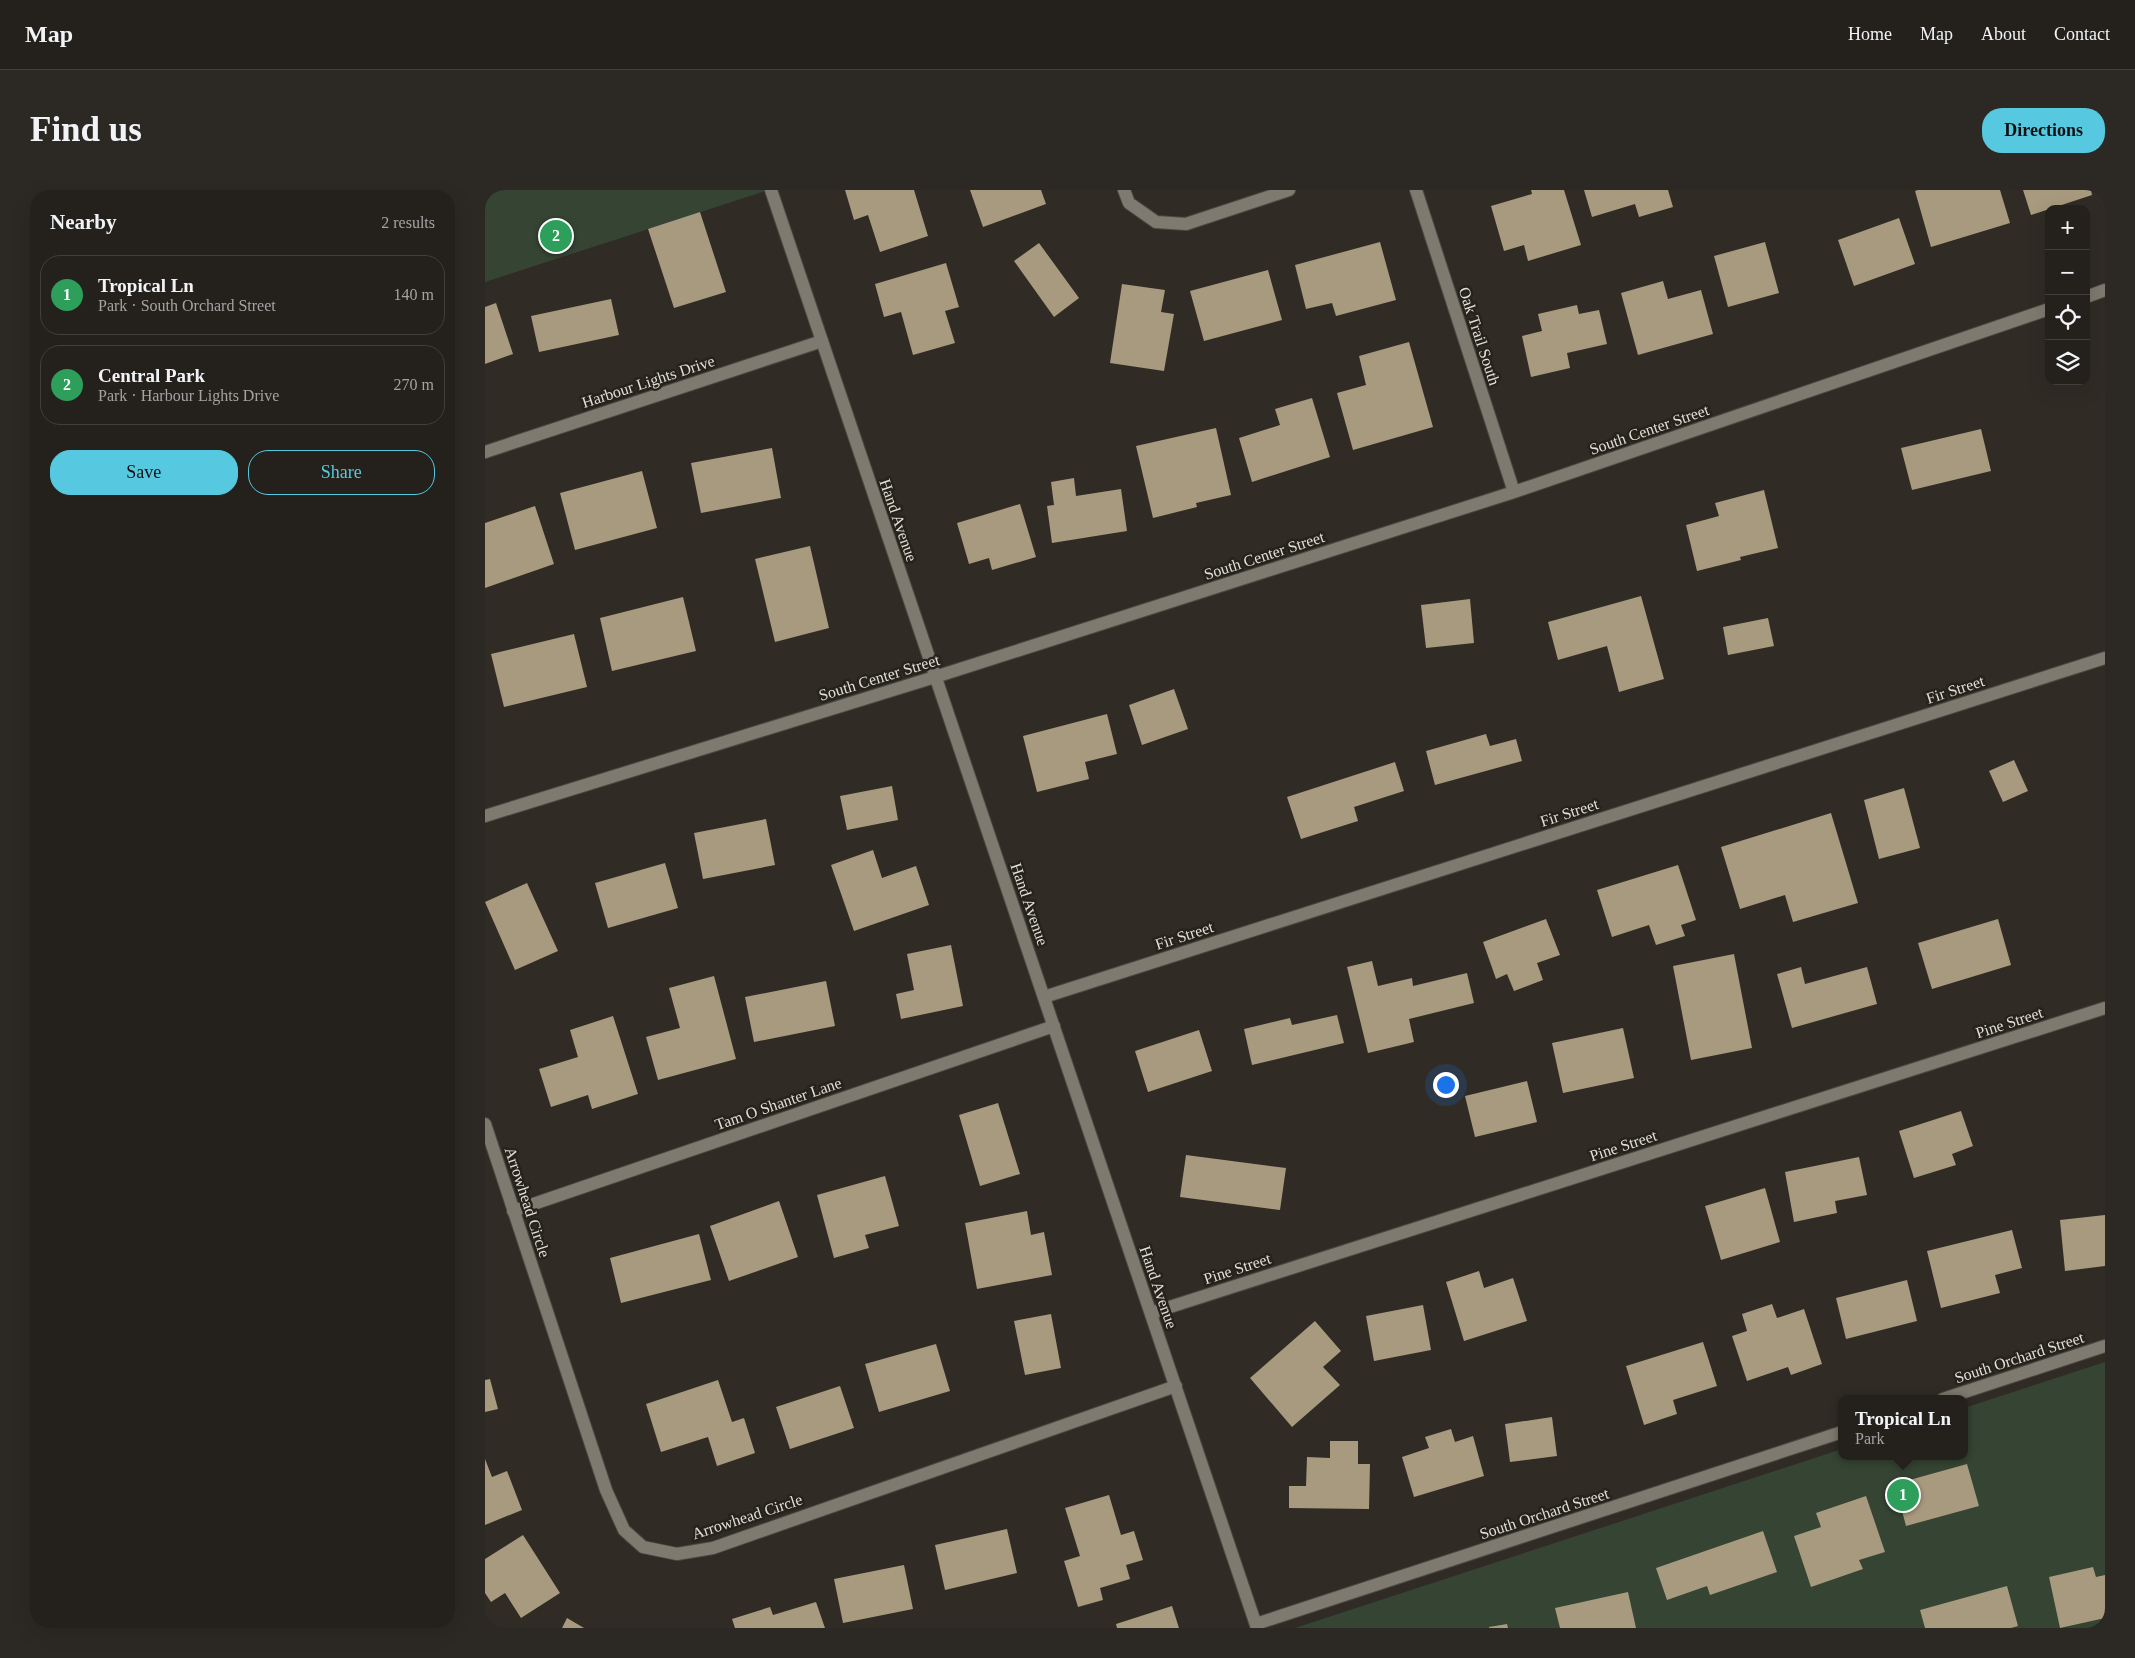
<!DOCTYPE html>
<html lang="en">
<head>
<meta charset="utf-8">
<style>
  :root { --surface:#24211c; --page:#2c2925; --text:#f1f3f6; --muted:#a3a3a3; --line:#413e3b; --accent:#56c9e0 }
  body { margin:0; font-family:"Times New Roman",serif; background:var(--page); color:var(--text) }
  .controls { position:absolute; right:15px; top:15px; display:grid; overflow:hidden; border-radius:10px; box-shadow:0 5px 20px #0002 }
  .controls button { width:45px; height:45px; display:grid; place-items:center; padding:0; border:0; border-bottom:1px solid var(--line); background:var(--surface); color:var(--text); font:25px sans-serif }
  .you { position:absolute; left:960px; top:894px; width:18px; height:18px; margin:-12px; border:4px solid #fff; border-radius:50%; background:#1a73e8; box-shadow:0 0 0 8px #1a73e833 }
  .badge { display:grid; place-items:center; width:32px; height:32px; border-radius:50%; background:var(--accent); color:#fff; font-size:16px; font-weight:700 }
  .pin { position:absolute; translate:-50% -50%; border:2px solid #fff; box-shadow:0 1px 5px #0006 }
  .popup { position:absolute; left:1353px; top:1205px; width:130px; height:65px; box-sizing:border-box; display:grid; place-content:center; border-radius:10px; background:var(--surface); filter:drop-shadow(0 1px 4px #0005); font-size:16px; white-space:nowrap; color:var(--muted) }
  .popup b { font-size:19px; color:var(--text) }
  .popup::after { content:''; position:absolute; left:50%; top:100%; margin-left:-10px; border:10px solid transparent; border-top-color:var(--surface) }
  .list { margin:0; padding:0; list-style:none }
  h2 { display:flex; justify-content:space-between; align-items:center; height:65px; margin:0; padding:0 20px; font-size:21px }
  h2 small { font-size:16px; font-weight:400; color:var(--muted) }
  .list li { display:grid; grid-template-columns:32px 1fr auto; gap:15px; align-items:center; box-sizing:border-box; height:80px; margin:0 10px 10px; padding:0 10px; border:1px solid var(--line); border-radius:20px }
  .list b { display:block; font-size:19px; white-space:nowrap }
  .list p { margin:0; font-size:16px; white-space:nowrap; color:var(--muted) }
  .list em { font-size:16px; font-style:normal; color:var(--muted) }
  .actions { display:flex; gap:10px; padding:15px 20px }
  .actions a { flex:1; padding:11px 0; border:1px solid var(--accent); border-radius:20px; text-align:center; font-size:18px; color:var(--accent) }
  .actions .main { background:var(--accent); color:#111 }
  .icon { flex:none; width:28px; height:28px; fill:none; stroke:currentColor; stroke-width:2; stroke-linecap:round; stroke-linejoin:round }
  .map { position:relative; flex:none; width:1620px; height:1438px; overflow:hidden; border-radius:20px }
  header { display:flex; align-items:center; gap:30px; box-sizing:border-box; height:70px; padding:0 25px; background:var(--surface); border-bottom:1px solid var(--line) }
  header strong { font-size:24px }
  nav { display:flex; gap:28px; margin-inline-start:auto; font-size:18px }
  .intro { display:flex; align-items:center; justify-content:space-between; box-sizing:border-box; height:120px; padding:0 30px }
  h1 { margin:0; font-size:35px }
  .button { padding:12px 22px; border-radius:20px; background:var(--accent); color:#111; font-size:18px; font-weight:700 }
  main { display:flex; gap:30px; padding:0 30px }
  aside { flex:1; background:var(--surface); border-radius:20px; box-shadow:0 5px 20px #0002 }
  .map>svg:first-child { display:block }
</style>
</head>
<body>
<header>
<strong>Map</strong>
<nav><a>Home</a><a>Map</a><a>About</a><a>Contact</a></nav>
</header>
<div class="intro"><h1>Find us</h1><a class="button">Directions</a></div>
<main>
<aside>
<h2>Nearby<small>2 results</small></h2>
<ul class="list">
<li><span class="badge" style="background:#2e9e5b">1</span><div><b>Tropical Ln</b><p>Park · South Orchard Street</p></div><em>140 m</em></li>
<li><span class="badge" style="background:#2e9e5b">2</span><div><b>Central Park</b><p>Park · Harbour Lights Drive</p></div><em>270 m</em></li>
</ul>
<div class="actions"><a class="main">Save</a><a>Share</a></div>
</aside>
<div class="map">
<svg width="1620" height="1438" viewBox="0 0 1620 1438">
  <rect width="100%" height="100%" fill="#302c25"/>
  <!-- green -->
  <path fill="#354433" d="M0,0H284L0,92Z
    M1620,1172V1438H810L1357,1259V1266H1479V1218Z"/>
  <!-- building -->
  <path fill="#a89a7e" d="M360,0H429L443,46L395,62L383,25L369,30Z
    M485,0H556L561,14L498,37Z
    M1046,0H1079L1096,55L1043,71L1039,55L1019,61L1006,16L1047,4Z
    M1099,0H1183L1188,17L1154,27L1150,14L1107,27Z
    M1433,0H1515L1525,33L1446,57L1430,1Z
    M1538,0H1606L1607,5L1546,25Z
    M215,22L241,102L189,118L163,39Z
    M1414,28L1430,74L1369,96L1353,50Z
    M895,52L911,110L851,126L847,113L821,119L810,75Z
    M1280,52L1294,103L1243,117L1229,66Z
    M554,53L594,108L569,127L529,71Z
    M461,73L474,117L460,121L470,153L428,165L416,122L399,127L390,94Z
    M783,80L797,130L719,151L705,101Z
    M1178,91L1183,109L1216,100L1228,144L1153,165L1136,103Z
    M637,94L680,100L676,122L689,124L679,181L625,173Z
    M126,109L134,145L54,162L46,126Z
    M11,113L28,164L0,174V117Z
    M1092,115L1094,124L1114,120L1122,154L1082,163L1085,178L1046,187L1037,146L1057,141L1053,124Z
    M924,152L948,237L868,260L852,203L881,195L874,166Z
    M827,208L845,267L767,292L754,248L795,235L790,219Z
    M731,238L746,305L711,313L712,317L668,328L651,256Z
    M1496,239L1506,281L1427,300L1416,258Z
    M287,258L296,308L216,323L206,273Z
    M157,281L172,338L90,360L75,303Z
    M589,288L591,306L636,299L642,341L567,353L562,316L569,315L566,292Z
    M1279,300L1293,358L1255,367L1256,370L1212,381L1201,335L1234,326L1230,313Z
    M535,314L551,367L507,380L504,368L484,374L472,333Z
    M50,316L69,374L0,398V333Z
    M325,356L344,438L290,452L270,369Z
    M1156,406L1179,489L1134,502L1122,456L1073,470L1063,432Z
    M198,407L211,461L127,481L115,428Z
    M985,409L989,453L941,458L936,415Z
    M1283,428L1289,456L1243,465L1238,437Z
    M89,444L102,497L19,517L6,464Z
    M689,499L703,539L657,555L644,515Z
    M622,524L632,564L600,572L604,589L552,602L538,546Z
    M1001,544L1005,556L1031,549L1037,571L950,595L941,561Z
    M1529,570L1543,601L1518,612L1504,581Z
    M910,572L919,601L869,617L873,631L816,649L802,607Z
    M407,596L413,630L362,640L355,606Z
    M1419,598L1435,658L1394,669L1379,610Z
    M1346,623L1373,713L1308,732L1300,705L1255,719L1236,657Z
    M281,629L290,675L218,689L209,643Z
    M388,660L397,688L431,676L444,715L369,741L346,675Z
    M180,673L193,718L123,738L110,693Z
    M1193,675L1211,730L1196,735L1200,746L1171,755L1164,735L1127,747L1112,700Z
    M42,693L73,761L30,780L0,712Z
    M1061,729L1075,765L1052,773L1058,790L1029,801L1022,784L1011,789L998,752Z
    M1513,729L1526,775L1447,799L1433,753Z
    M466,755L478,816L416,829L411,804L429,800L422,764Z
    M1249,764L1267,858L1206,870L1188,776Z
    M887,771L893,796L927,788L928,796L982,783L989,813L924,829L929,852L883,863L862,777Z
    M1316,777L1320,794L1382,777L1392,814L1307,838L1292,784Z
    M229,786L251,869L173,890L161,847L195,838L184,798Z
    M341,791L350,836L269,852L260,807Z
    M852,825L859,853L767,875L759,839L805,828L807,835Z
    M128,826L153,904L107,919L103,905L66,917L54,879L93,867L85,840Z
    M1138,838L1149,888L1078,903L1067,853Z
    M714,840L727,881L663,902L650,861Z
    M1042,891L1052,932L990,947L980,906Z
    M513,913L535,984L495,996L474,925Z
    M1476,921L1488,956L1467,964L1471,975L1429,988L1414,941Z
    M701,965L801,978L795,1020L695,1007Z
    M1374,967L1382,1005L1350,1011L1352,1023L1309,1032L1300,982Z
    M400,986L414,1036L380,1045L384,1058L349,1068L332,1005Z
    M1280,998L1295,1052L1236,1070L1220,1016Z
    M294,1011L313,1067L244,1091L225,1036Z
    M542,1021L546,1045L559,1042L567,1085L492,1099L480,1033Z
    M1620,1025V1076L1580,1081L1575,1030Z
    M1527,1040L1537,1078L1510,1085L1515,1103L1456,1118L1442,1061Z
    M214,1044L226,1090L136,1113L125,1068Z
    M994,1081L999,1098L1028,1088L1042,1131L979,1151L961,1092Z
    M1422,1090L1432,1131L1361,1149L1351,1108Z
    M1287,1114L1292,1128L1319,1119L1337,1174L1306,1185L1303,1177L1262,1191L1247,1146L1262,1141L1257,1124Z
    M938,1115L946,1160L889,1171L881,1126Z
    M566,1124L576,1178L540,1185L529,1131Z
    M830,1131L856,1161L838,1177L855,1195L807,1237L765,1188Z
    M1218,1152L1232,1196L1188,1210L1192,1224L1159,1235L1141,1176Z
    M451,1154L465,1201L394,1222L380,1174Z
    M5,1189L13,1219L0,1222V1190Z
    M233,1190L247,1232L259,1228L270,1263L232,1276L223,1247L176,1262L161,1214Z
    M355,1196L369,1238L305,1259L291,1217Z
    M1067,1227L1072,1266L1025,1272L1020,1234Z
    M966,1239L970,1252L988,1246L999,1286L929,1307L917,1267L944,1258L940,1247Z
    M845,1251H873V1274H885L884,1319L804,1318V1296H821L822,1267L845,1268Z
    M0,1269L7,1287L22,1281L37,1320L0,1335Z
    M1482,1274L1494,1316L1421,1336L1410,1294Z
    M624,1305L636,1345L649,1341L658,1370L641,1375L645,1389L615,1398L618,1410L593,1417L579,1371L595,1366L580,1318Z
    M1381,1306L1400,1362L1374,1370L1378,1379L1326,1397L1309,1346L1336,1337L1331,1323Z
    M522,1339L532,1383L460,1400L450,1355Z
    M1278,1341L1292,1382L1225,1405L1222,1396L1182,1410L1171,1378Z
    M38,1345L75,1403L36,1428L20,1403L6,1412L0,1403V1369Z
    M419,1375L428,1419L358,1433L349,1389Z
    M1608,1377L1611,1387L1620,1385V1428L1575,1438L1564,1387Z
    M1522,1396L1533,1436L1526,1438H1440L1435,1420Z
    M1143,1402L1151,1438H1075L1070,1418Z
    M331,1412L340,1438H250L247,1429L285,1417L288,1425Z
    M687,1416L694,1438H632L631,1434Z
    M82,1428L99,1438H77Z
    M1022,1434L1023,1438H1004V1437Z"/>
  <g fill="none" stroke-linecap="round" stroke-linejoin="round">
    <defs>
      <path id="street" d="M639,0L644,13L671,32L701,34L804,0
        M931,0L1029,302
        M1601,107L1620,100
        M0,262L337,151
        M450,487L1029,302L1564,119
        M559,807L1620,468
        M0,934L121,1300L139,1340L158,1357L192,1364L228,1358L691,1196
        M28,1021L569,836
        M666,1123L1620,818"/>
      <path id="secondary" d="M286,0L772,1438
        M0,626L450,487
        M1458,1209L1620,1156
        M771,1434L1357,1242"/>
    </defs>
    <!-- street casing -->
    <use href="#street" stroke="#4c4a43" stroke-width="14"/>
    <!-- secondary casing -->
    <use href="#secondary" stroke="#4c4a43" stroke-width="14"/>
    <!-- street -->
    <use href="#street" stroke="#7e7a70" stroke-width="12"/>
    <!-- secondary -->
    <use href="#secondary" stroke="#7e7a70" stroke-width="12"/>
  </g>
  <g text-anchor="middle" stroke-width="5" stroke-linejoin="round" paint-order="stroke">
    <!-- street labels -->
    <g font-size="16" fill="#e1dfd9" stroke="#26231b">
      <text transform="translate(995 146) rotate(72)" y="6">Oak Trail South</text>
      <text transform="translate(163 191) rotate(-18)" y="6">Harbour Lights Drive</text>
      <text transform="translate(1164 239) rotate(-19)" y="6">South Center Street</text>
      <text transform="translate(414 330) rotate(71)" y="6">Hand Avenue</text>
      <text transform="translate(779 365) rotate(-18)" y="6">South Center Street</text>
      <text transform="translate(394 487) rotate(-17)" y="6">South Center Street</text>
      <text transform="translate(1470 499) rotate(-18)" y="6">Fir Street</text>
      <text transform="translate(1084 622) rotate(-18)" y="6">Fir Street</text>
      <text transform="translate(545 714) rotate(71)" y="6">Hand Avenue</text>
      <text transform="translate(699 745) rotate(-18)" y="6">Fir Street</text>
      <text transform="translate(1524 832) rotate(-18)" y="6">Pine Street</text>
      <text transform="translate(293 913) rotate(-19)" y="6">Tam O Shanter Lane</text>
      <text transform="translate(1138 955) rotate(-18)" y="6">Pine Street</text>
      <text transform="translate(43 1012) rotate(72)" y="6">Arrowhead Circle</text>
      <text transform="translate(752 1078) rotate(-18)" y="6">Pine Street</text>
      <text transform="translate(674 1097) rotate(71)" y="6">Hand Avenue</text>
      <text transform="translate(1534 1167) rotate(-18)" y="6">South Orchard Street</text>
      <text transform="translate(1059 1323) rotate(-18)" y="6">South Orchard Street</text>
      <text transform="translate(262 1326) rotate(-18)" y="6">Arrowhead Circle</text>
    </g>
  </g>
</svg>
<div class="controls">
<button>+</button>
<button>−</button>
<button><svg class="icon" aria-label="locate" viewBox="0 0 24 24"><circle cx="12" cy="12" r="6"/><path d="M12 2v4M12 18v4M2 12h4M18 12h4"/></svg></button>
<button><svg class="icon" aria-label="layers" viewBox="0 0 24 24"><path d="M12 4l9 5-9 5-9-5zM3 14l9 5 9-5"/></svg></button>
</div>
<div class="you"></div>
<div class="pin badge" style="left:1418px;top:1305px;background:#2e9e5b">1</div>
<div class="popup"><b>Tropical Ln</b>Park</div>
<div class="pin badge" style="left:71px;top:46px;background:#2e9e5b">2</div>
</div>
</main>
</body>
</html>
